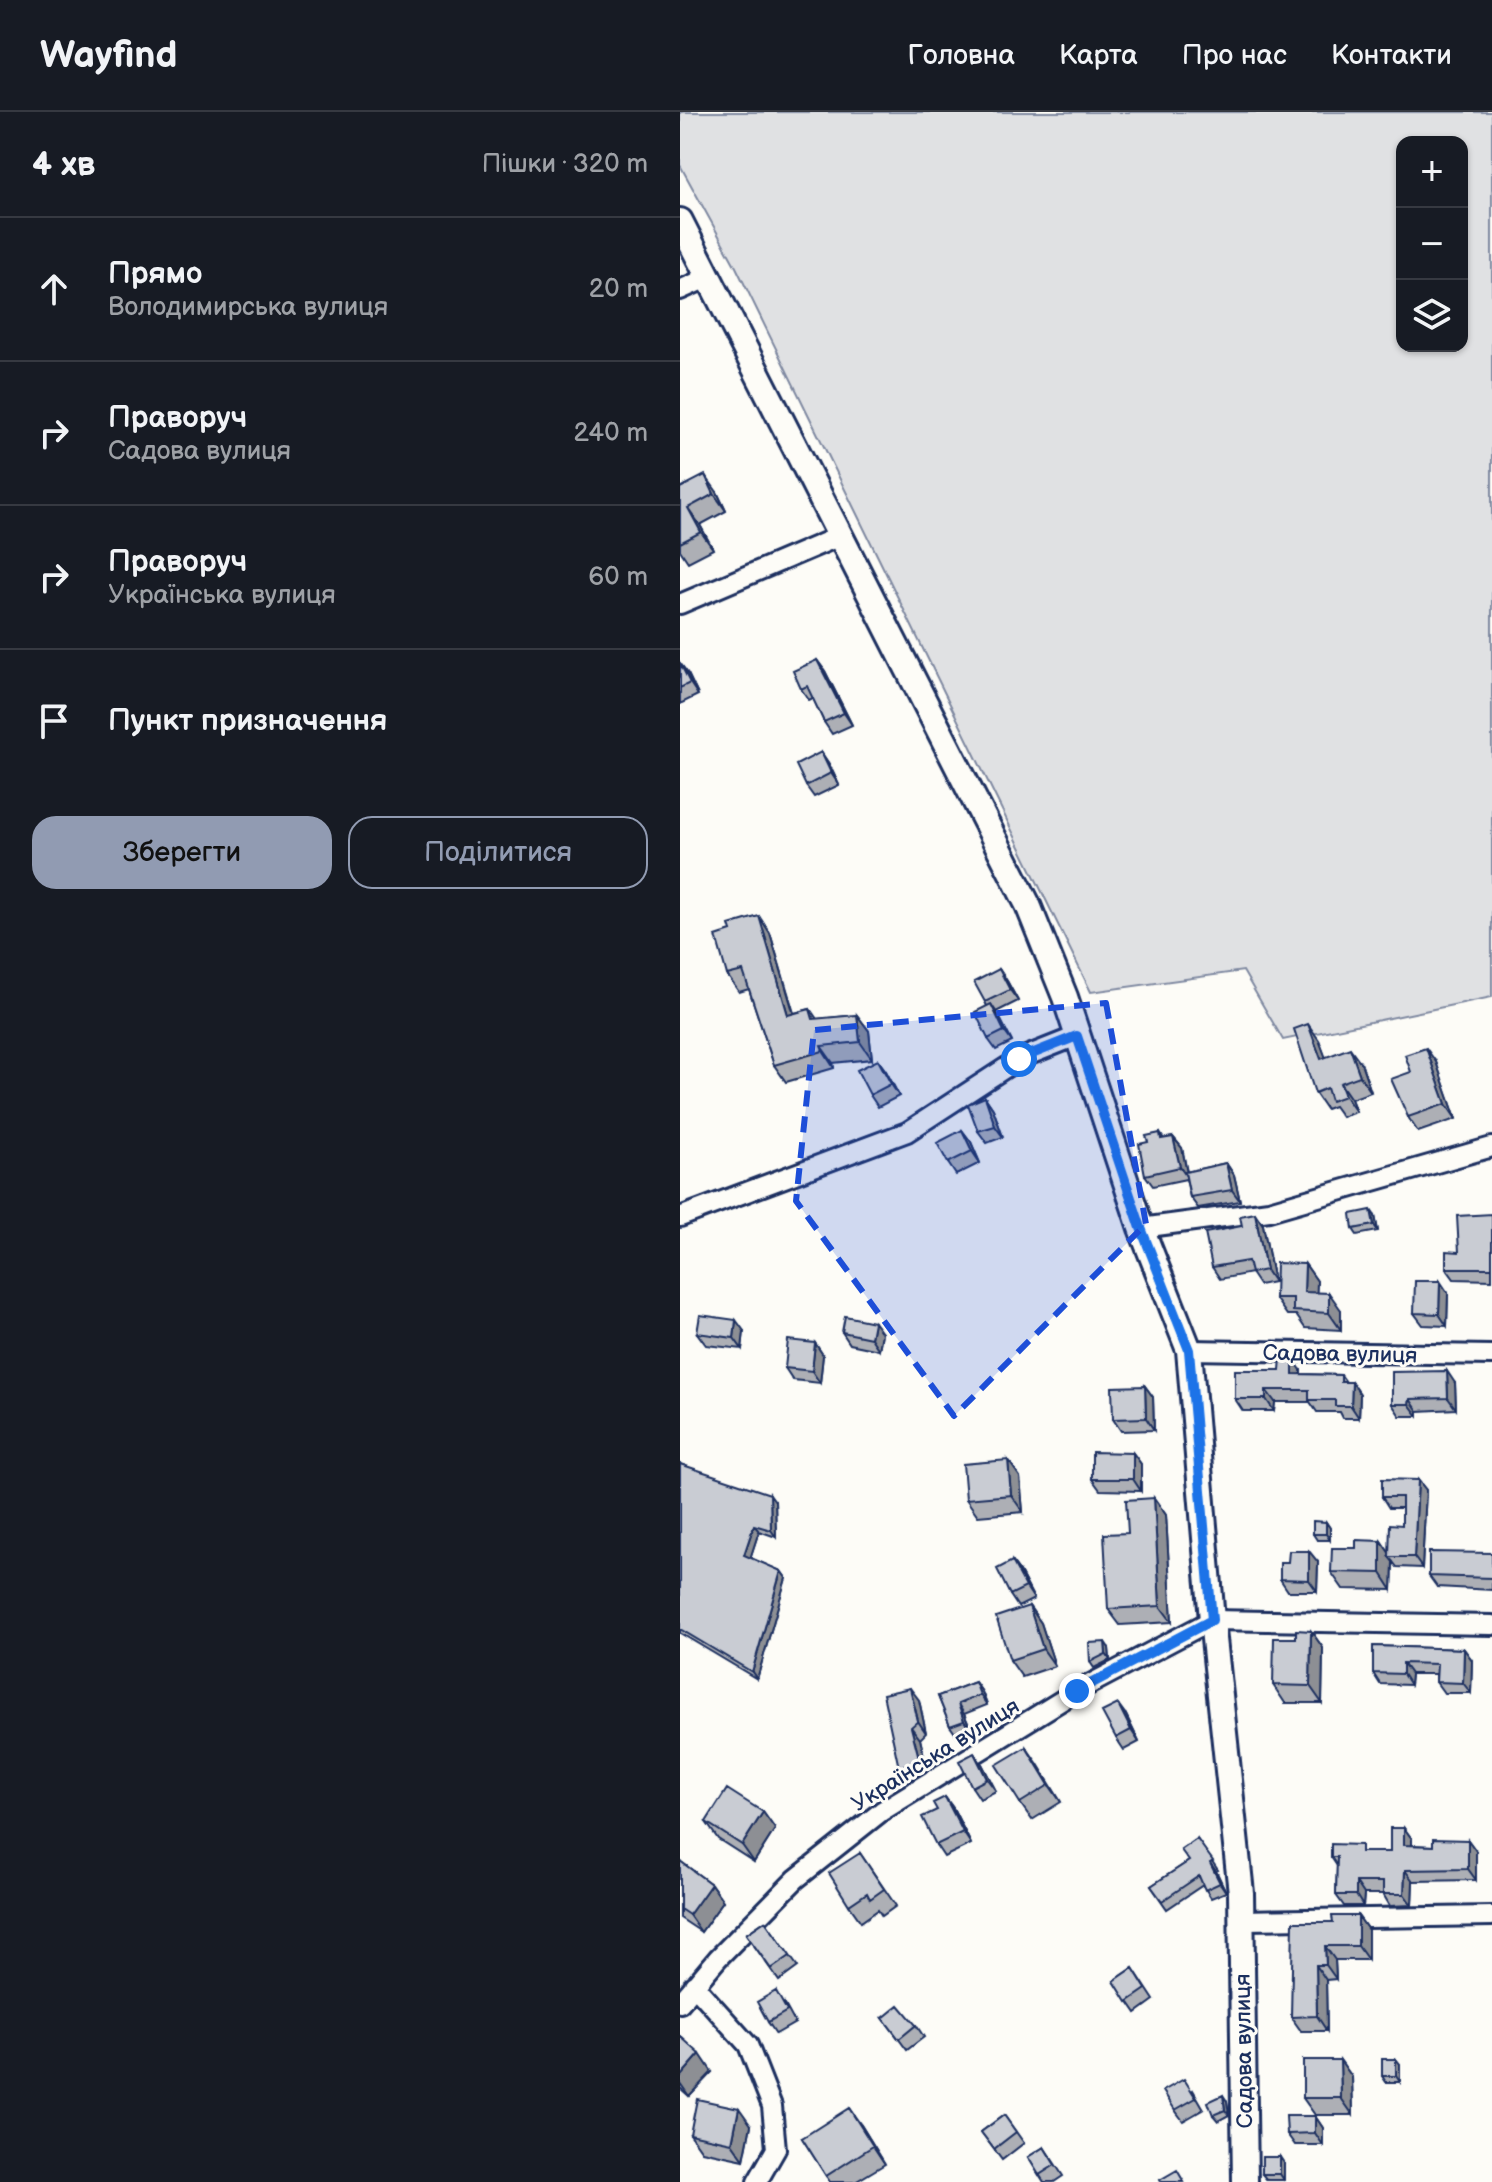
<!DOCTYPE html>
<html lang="uk">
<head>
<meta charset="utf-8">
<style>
  :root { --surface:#171b24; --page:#20242c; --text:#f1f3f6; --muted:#9ea1a6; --line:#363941; --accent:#919bb2 }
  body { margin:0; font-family:"Balsamiq Sans",sans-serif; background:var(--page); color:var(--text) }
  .controls { position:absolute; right:24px; top:24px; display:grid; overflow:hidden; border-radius:16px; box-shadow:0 2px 6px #0004 }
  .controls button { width:72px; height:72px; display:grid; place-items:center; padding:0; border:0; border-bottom:2px solid var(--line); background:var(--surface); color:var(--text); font:40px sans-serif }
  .stop { position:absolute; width:24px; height:24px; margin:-18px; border:6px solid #1a73e8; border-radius:50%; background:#fff }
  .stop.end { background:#1a73e8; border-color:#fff; box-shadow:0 2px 8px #0008 }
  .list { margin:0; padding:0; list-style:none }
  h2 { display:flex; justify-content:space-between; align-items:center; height:104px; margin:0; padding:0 32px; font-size:34px }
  h2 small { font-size:26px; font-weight:400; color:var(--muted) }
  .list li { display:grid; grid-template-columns:52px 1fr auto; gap:24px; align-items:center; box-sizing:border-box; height:144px; padding:0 32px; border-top:2px solid var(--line) }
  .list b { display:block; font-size:30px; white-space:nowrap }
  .list p { margin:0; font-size:26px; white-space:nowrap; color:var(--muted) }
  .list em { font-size:26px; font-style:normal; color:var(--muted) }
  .actions { display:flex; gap:16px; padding:24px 32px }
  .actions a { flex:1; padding:18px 0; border:2px solid var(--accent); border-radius:24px; text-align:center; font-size:28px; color:var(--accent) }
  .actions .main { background:var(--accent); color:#111 }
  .icon { flex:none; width:44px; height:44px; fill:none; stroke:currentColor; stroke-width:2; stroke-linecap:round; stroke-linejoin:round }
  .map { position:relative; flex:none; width:812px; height:2070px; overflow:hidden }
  header { display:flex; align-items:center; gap:48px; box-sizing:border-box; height:112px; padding:0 40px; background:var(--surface); border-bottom:2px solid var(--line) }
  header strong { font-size:38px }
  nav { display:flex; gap:44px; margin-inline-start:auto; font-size:28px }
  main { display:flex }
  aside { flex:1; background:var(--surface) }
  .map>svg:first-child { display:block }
</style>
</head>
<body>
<header>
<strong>Wayfind</strong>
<nav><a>Головна</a><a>Карта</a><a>Про нас</a><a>Контакти</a></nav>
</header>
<main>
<aside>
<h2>4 хв<small>Пішки · 320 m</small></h2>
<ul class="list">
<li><svg class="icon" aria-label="ahead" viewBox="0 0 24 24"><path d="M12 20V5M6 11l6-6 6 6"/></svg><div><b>Прямо</b><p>Володимирська вулиця</p></div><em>20 m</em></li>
<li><svg class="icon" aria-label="right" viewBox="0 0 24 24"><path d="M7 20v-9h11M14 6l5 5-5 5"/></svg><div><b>Праворуч</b><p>Садова вулиця</p></div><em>240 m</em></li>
<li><svg class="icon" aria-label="right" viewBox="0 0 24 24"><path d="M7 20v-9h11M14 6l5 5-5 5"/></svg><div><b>Праворуч</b><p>Українська вулиця</p></div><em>60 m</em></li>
<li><svg class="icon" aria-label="arrive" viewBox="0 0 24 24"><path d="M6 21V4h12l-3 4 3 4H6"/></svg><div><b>Пункт призначення</b></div></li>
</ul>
<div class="actions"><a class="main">Зберегти</a><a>Поділитися</a></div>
</aside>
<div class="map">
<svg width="812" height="2070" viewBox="0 0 812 2070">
  <rect width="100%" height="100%" fill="#fdfcf7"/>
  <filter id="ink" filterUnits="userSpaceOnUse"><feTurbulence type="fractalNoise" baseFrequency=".0125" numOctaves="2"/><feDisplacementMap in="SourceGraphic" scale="16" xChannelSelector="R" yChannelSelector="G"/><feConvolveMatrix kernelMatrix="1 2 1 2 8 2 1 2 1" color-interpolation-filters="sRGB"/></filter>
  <g filter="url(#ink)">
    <!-- green -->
    <path fill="#e0e1e3" stroke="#7e88a0" stroke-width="2" fill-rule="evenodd" d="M0,0H812V885L603,928L563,859L411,880L56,155L0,53ZM722,30H782V234H722Z"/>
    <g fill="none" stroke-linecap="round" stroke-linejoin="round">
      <defs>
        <path id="minor" d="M0,178L29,165
          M0,492L160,424
          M0,1105L227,1020L339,947L397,924
          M461,1116L589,1099L812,1035
          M509,1238L812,1243
          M562,1808L812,1804
          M14,1873L68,1933L92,1994L96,2037L77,2070
          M0,1891L38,1846L116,1767L202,1699L397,1579L532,1508L812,1513"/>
        <path id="tertiary" d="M0,109L348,793L385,885L461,1116L509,1238L532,1508L561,1781L565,2070"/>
      </defs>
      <!-- minor casing -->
      <use href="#minor" stroke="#1b2f5e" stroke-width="24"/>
      <!-- tertiary casing -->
      <use href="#tertiary" stroke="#1b2f5e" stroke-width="30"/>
      <!-- minor -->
      <use href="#minor" stroke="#fdfcf7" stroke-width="18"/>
      <!-- tertiary -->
      <use href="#tertiary" stroke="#fdfcf7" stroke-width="24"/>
    </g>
    <!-- wall -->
    <path fill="#adafb5" stroke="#1b2f5e" stroke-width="2" d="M0,376L37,380L46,399L20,413L33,437L8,450L0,438Z
      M137,548L145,559L172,613L152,622L144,610L133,586L129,588L121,577Z
      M0,551L8,562L18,583L0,592Z
      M141,640L149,652L159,673L134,685L126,674Z
      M90,821L114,901L130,897L137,907L177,903L189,919L192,947L153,951L154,956L106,970L94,953L69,877L59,880L47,863Z
      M319,857L327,869L338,889L316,900L332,930L316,938L308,927L307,894L305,890Z
      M639,928L645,945L681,951L691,980L671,987L676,1000L662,1005L654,994L646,997L635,981Z
      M198,948L206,959L219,984L198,995L190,983Z
      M756,950L776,1007L738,1020L728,1005Z
      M305,985L313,997L323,1025L307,1031L298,1019Z
      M282,1018L291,1030L300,1051L276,1063L268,1051Z
      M480,1021L484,1027L493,1025L502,1036L507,1060L546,1051L554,1063L560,1089L518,1096L510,1085L506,1067L473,1074L465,1063L468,1030Z
      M812,1102V1168L774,1167L766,1156Z
      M695,1104L698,1119L677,1123L673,1117Z
      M583,1113L594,1170L579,1173L571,1161L540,1167L532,1155Z
      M625,1152L637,1169L636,1181L661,1198V1218L625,1216L616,1203H607L595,1186Z
      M768,1181L767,1214L743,1213L734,1201Z
      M64,1219L62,1237L26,1233L17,1221Z
      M162,1220L202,1221L199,1238L170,1232Z
      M135,1231L143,1243L140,1271L113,1268L105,1256Z
      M621,1258V1262L661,1263L666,1270H672L680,1282L679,1306H663L660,1300H637L630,1290H595L594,1299H563L555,1287Z
      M775,1271L776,1297L738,1299V1304H720L712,1292Z
      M465,1274L473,1285L474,1318L441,1319L433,1307Z
      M453,1341L461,1352V1379L420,1378L412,1367Z
      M328,1348L340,1365L343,1400L298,1404L286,1387Z
      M0,1352L95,1389L96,1425L79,1419L70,1446L101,1459L106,1466L77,1567L0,1521Z
      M738,1368L746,1378L742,1456L717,1455L713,1450L712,1478L663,1477L651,1460L676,1436L701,1429L709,1441L722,1413V1396H709L702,1385Z
      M474,1386L486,1403L492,1510L440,1513L428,1497L448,1421Z
      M646,1410L650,1416V1428H637L633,1422Z
      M812,1441V1478L757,1475L749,1464Z
      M332,1449L340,1460L354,1487L338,1495L330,1483Z
      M638,1450L637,1479H608L600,1467Z
      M349,1494L361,1511L375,1554L342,1565L330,1548Z
      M631,1519L643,1536L642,1591H605L593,1573L616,1526Z
      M693,1534L784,1537L792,1548L791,1581H764L756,1570V1562H731L730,1573L700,1572L693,1561Z
      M429,1536L430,1548L414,1556L410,1550Z
      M295,1570L302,1580L307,1593L284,1602L291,1618L277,1624L270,1614L258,1584Z
      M239,1588L246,1621L240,1627L247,1657L227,1668L219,1656Z
      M446,1603L459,1630L444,1638L436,1626Z
      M346,1635L381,1690L352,1708L340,1691Z
      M302,1652L316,1679L300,1687L292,1675Z
      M265,1685L273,1696L291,1732L264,1745L256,1733L257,1698Z
      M83,1700L95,1717L74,1750L38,1727L26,1710Z
      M724,1716L732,1727V1733L753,1734L788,1728L796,1739V1768L733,1769L732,1793L710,1794L703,1782H684L683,1794H664L656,1783L657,1754L651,1745L686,1740H710Z
      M517,1727L538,1758L536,1759L546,1780L531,1786L523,1773L487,1797L471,1774L509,1749Z
      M180,1741L216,1794L202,1804L198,1798L181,1810L169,1793Z
      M0,1749L31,1772L43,1789L21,1820L0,1806Z
      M678,1804L688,1818V1848H655L656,1867L646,1868L647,1919H621L611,1905L653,1810Z
      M85,1809L118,1855L99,1869L66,1822Z
      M453,1856L474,1888L456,1901L434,1869Z
      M104,1891L115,1911L96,1922L88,1910Z
      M203,1906L236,1913L244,1925L227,1938Z
      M0,1924L32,1960L9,1984L0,1976Z
      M716,1947L720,1952V1970H706L702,1964Z
      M660,1948L672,1965L673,2003H635L623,1986Z
      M513,1978L524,1997L503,2009L495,1998Z
      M547,1989L549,2003L538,2009L533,2003Z
      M324,2003L344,2031L322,2048L301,2020Z
      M635,2004L643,2016V2033H615L607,2022Z
      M71,2013L64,2048L22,2039L10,2022Z
      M181,2013L205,2052L175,2070H150L122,2026Z
      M364,2035L383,2064L374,2070H364L348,2045Z
      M604,2051V2068H587L582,2062Z"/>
    <!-- shaded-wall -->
    <path fill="#8d8f94" stroke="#1b2f5e" stroke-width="2" d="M25,363L37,380L46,399L34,382Z
      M8,396L20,413L33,437L21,420Z
      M137,548L145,559L172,613L164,601Z
      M0,551L8,562L18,583L10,571Z
      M141,640L149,652L159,673L151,661Z
      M79,804L90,821L119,920L108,903Z
      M319,857L327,869L338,889L330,878Z
      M311,892L319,904L332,930L324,919Z
      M177,903L189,919L192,947L180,930Z
      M628,912L639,928L652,962L641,947Z
      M141,934L153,951L154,956L143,939Z
      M670,936L681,951L691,980L680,964Z
      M746,936L756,950L776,1007L766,992Z
      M198,948L206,959L219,984L211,972Z
      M660,971L671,987L676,1000L665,984Z
      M305,985L313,997L323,1025L315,1014Z
      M282,1018L291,1030L300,1051L292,1039Z
      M493,1025L502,1036L508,1067L500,1055Z
      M546,1051L554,1063L560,1089L552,1078Z
      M691,1098L695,1104L698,1119L694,1113Z
      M575,1101L583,1113L594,1170L586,1158Z
      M625,1152L637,1169L636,1197L624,1180Z
      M760,1169L768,1181L767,1214L759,1202Z
      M649,1181L661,1198V1218L649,1201Z
      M56,1208L64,1219L62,1237L54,1226Z
      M194,1210L202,1221L199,1238L191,1226Z
      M135,1231L143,1243L140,1271L132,1259Z
      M613,1246L621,1258V1274L613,1262Z
      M767,1259L775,1271L776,1297L768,1286Z
      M672,1270L680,1282L679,1306L671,1294Z
      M465,1274L473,1285L474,1318L466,1306Z
      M586,1278L595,1290L594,1299L586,1287Z
      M730,1287L738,1299V1304L729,1292Z
      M453,1341L461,1352V1379L453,1367Z
      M328,1348L340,1365L343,1400L331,1383Z
      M738,1368L746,1378L742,1456L734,1445Z
      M90,1382L95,1389L96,1425L91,1418Z
      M474,1386L486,1403L492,1510L480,1494Z
      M646,1410L650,1416V1428L646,1422Z
      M74,1413L79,1419L69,1450L64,1443Z
      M701,1429L712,1445H709L713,1450L712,1478L701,1461Z
      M629,1439L638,1450L637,1479L629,1468Z
      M332,1449L340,1460L354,1487L346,1475Z
      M101,1459L106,1466L77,1567L72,1560Z
      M349,1494L361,1511L375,1554L363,1537Z
      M631,1519L643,1536L642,1591L630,1574Z
      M425,1530L429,1536L430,1548L426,1542Z
      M784,1537L792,1548L791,1581L783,1571Z
      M723,1551L731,1562L730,1573L723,1562Z
      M295,1570L302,1580L307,1593L300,1583Z
      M230,1576L239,1588L246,1621L238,1609Z
      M278,1592L284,1602L291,1618L284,1609Z
      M438,1592L446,1603L459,1630L451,1618Z
      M231,1615L240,1627L247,1657L239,1646Z
      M346,1635L358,1652L381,1690L369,1673Z
      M294,1641L302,1652L316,1679L307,1667Z
      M265,1685L273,1696L291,1732L283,1720Z
      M83,1700L95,1717L74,1750L62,1733Z
      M724,1716L732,1727V1744L724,1733Z
      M788,1728L796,1739V1768L788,1757Z
      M530,1751L536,1759L546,1780L540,1771Z
      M725,1758L733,1769L732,1793L724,1782Z
      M676,1770L684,1782L683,1794L676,1783Z
      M31,1772L43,1789L21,1820L9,1803Z
      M678,1804L688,1818V1848L678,1834Z
      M645,1834L655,1848L656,1867L646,1853Z
      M636,1853L646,1868L647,1919L637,1904Z
      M20,1942L32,1960L9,1984L0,1971V1965Z
      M716,1947L720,1952V1970L716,1964Z
      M660,1948L672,1965L673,2003L661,1986Z
      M543,1983L547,1989L549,2003L545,1998Z
      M59,1996L71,2013L64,2048L52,2031Z
      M169,1996L181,2013L205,2052L193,2034Z
      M635,2004L643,2016V2033L635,2021Z
      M600,2045L604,2051V2068L600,2062Z"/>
    <!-- building -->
    <path fill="#c9ccd3" stroke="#1b2f5e" stroke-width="2" d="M25,363L34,382L8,396L21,420L0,431V376Z
      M137,548L164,601L144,610L127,574L121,577L113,559Z
      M0,551L10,571L0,576Z
      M141,640L151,661L126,674L116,653Z
      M79,804L108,903L130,897L133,907L177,903L180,930L141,934L143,939L94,953L63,859L47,863L36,824L51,819L49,813Z
      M319,857L330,878L305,890L294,870Z
      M311,892L324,919L308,927L295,900Z
      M628,912L641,947L670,936L680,964L660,971L665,984L651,989L647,976L635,981L614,917Z
      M746,936L766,992L728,1005L711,967L731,960L725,943Z
      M198,948L211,972L190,983L177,958Z
      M305,985L315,1014L298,1019L288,992Z
      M282,1018L292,1039L268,1051L257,1031Z
      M480,1021L481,1027L493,1025L500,1055L465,1063L459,1032L468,1030L466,1024Z
      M546,1051L552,1078L510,1085L505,1060Z
      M691,1098L694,1113L673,1117L671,1102Z
      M575,1101L586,1158L571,1161L568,1149L532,1155L525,1121L562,1114L560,1104Z
      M812,1102V1156H766V1139L779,1140L777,1104Z
      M596,1151L625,1152L624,1180L649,1181V1201L613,1199V1186H595Z
      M735,1169H760L759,1202L734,1201Z
      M20,1203L56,1208L54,1226L17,1221Z
      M165,1204L194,1210L191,1226L162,1220Z
      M108,1228L135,1231L132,1259L105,1256Z
      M601,1246H613V1262L661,1263V1270H672L671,1294H655V1288H629V1278H586V1287H555V1258H600Z
      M767,1259L768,1286L730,1287L729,1292H712V1260Z
      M465,1274L466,1306L433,1307L432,1275Z
      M412,1340L453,1341V1367H412Z
      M328,1348L331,1383L286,1387L283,1352Z
      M0,1352L90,1382L91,1418L74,1413L64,1443L101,1459L72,1560L0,1517Z
      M702,1367L738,1368L734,1445H709L710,1412L722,1413V1385H702Z
      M474,1386L480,1494L428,1497L424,1422L448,1421L446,1388Z
      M633,1409L646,1410V1422H633Z
      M676,1428L701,1429V1461L651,1460L652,1436H676Z
      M609,1439H629V1468L600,1467V1450H608Z
      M749,1440L812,1441V1466L749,1464Z
      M332,1449L346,1475L330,1483L317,1457Z
      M349,1494L363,1537L330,1548L316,1505Z
      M616,1518L631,1519L630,1574L593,1573L594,1526H616Z
      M425,1530L426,1542L410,1550L409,1531Z
      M693,1534L784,1537L783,1571L756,1570L757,1552L723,1551V1562L693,1561Z
      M295,1570L300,1583L278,1592L284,1609L270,1614L258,1584Z
      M230,1576L238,1609L231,1615L239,1646L219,1656L203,1582Z
      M438,1592L451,1618L436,1626L422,1600Z
      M346,1635L369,1673L340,1691L316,1653Z
      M294,1641L307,1667L292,1675L279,1649Z
      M47,1677L83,1700L62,1733L26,1710Z
      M265,1685L283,1720L256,1733L242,1705L257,1698L253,1691Z
      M710,1716H724V1733L753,1734V1727L788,1728V1757L725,1758L724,1782H703V1770H676V1783H656L657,1745H651V1732L681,1733V1740H710Z
      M517,1727L533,1749L530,1751L540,1771L525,1778L519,1764L482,1789L471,1774L509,1749L501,1738Z
      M180,1741L204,1777L190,1787L187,1781L169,1793L149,1761Z
      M0,1749L31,1772L9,1803L0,1797Z
      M652,1804H678V1834H645L646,1853H636L637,1904L611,1905L613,1810H653Z
      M85,1809L110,1844L91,1857L66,1822Z
      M453,1856L466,1877L447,1890L434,1869Z
      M96,1879L107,1899L88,1910L77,1890Z
      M219,1893L236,1913L219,1927L203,1906Z
      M0,1924L20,1942L0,1965Z
      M702,1947H716V1964H702Z
      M623,1948H660L661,1986H623Z
      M504,1967L516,1986L495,1998L483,1979Z
      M543,1983L545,1998L533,2003L528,1990Z
      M17,1987L59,1996L52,2031L10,2022Z
      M169,1996L193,2034L146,2064L122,2026Z
      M324,2003L336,2020L314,2037L301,2020Z
      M606,2004H635V2021L607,2022Z
      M364,2035L375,2053L359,2063L348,2045Z
      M582,2045H600V2062H582Z
      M497,2058L504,2070H481L480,2068Z"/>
  </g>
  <g fill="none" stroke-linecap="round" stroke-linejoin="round" filter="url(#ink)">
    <!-- route -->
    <path stroke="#1a73e8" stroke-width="10" d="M339,947L397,924L461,1116L509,1238L532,1508L397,1579"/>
  </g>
  <!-- marked area -->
  <path fill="#1d4ed8" fill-opacity="0.2" stroke="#1d4ed8" stroke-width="6" stroke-dasharray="16 10" stroke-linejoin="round" d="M426,891L466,1112L274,1304L116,1089L134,918Z"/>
  <g text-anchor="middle" stroke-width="6" stroke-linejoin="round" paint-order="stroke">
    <!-- street labels -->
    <g font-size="22" fill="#1b2f5e" stroke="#fdfcf7">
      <text transform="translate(660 1241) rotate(1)" y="8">Садова вулиця</text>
      <text transform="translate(255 1642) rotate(-32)" y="8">Українська вулиця</text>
      <text transform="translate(563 1939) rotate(-91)" y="8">Садова вулиця</text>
    </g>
  </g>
</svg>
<div class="controls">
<button>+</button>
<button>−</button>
<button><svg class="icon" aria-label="layers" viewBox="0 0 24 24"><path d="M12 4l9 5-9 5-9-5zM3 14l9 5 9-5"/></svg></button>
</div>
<div class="stop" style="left:339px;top:947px"></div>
<div class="stop end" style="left:397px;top:1579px"></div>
</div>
</main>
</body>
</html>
